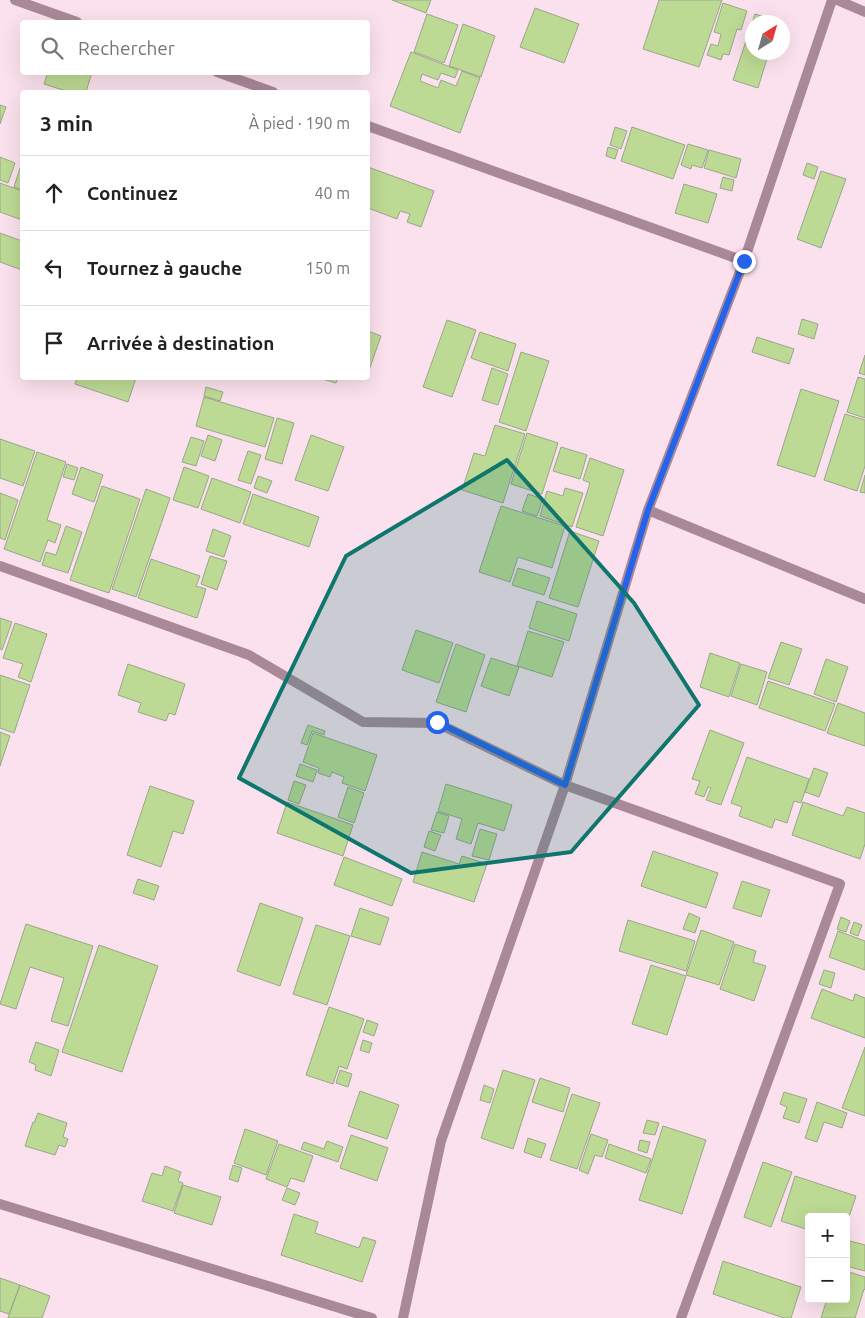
<!DOCTYPE html>
<html lang="fr">
<head>
<meta charset="utf-8">
<style>
  :root { --surface:#fff; --page:#f2f2f2; --text:#222; --muted:#767676; --line:#e0e0e0 }
  body { margin:0; font-family:Ubuntu,sans-serif; background:var(--page); color:var(--text) }
  .controls { position:absolute; right:15px; bottom:15px; display:grid; overflow:hidden; border-radius:5px; box-shadow:0 5px 20px #0002 }
  .controls button { width:45px; height:45px; display:grid; place-items:center; padding:0; border:0; border-bottom:1px solid var(--line); background:var(--surface); color:var(--text); font:25px sans-serif }
  .compass { position:absolute; left:745px; top:15px; width:45px; height:45px; border-radius:50%; background:var(--surface); box-shadow:0 5px 20px #0002; rotate:37deg }
  .stop { position:absolute; width:15px; height:15px; margin:-11px; border:4px solid #2563eb; border-radius:50%; background:#fff }
  .stop.end { background:#2563eb; border-color:#fff; box-shadow:0 1px 5px #0008 }
  .list { margin:0; padding:0; list-style:none }
  h2 { display:flex; justify-content:space-between; align-items:center; height:65px; margin:0; padding:0 20px; font-size:21px }
  h2 small { font-size:16px; font-weight:400; color:var(--muted) }
  .list li { display:grid; grid-template-columns:32px 1fr auto; gap:15px; align-items:center; box-sizing:border-box; height:75px; padding:0 20px; border-top:1px solid var(--line) }
  .list b { display:block; font-size:19px; white-space:nowrap }
  .list em { font-size:16px; font-style:normal; color:var(--muted) }
  .icon { flex:none; width:28px; height:28px; fill:none; stroke:currentColor; stroke-width:2; stroke-linecap:round; stroke-linejoin:round }
  .map { position:relative; flex:none; width:865px; height:1318px; overflow:hidden }
  .search { position:absolute; background:var(--surface); box-shadow:0 5px 20px #0002; left:20px; top:20px; width:350px; height:55px; display:flex; align-items:center; gap:12px; box-sizing:border-box; padding:0 18px; border-radius:5px; color:var(--muted); font-size:19px }
  .panel { position:absolute; background:var(--surface); box-shadow:0 5px 20px #0002; left:20px; top:90px; width:350px; height:290px; border-radius:5px }
  .map>svg:first-child { display:block }
</style>
</head>
<body>
<div class="map">
<svg width="865" height="1318" viewBox="0 0 865 1318">
  <rect width="100%" height="100%" fill="#fbe1ed"/>
  <!-- building -->
  <path fill="#bdda94" stroke="#9aa68b" d="M392,0H431L426,13Z
    M659,0H722L699,67L643,49Z
    M723,3L747,11L741,30L737,29L729,55L723,54L721,60L707,55L711,44L718,46L721,34L714,32Z
    M535,8L579,24L564,63L520,47Z
    M427,14L458,25L444,63L414,52Z
    M755,14L779,22H752V52H769L758,88L733,80Z
    M463,24L495,36L481,77L449,66Z
    M411,52L458,70L455,78L441,73L438,80L422,74L420,81L438,88L441,80L456,86L462,71L480,78L460,133L390,106Z
    M48,72H92L86,92H69L44,84Z
    M0,105L6,107L0,124Z
    M615,127L627,131L621,149L610,145Z
    M632,127L685,145L673,179L621,161Z
    M688,144L708,150L702,168L692,165L691,169L681,165Z
    M608,147L618,150L615,159L606,156Z
    M709,150L741,159L736,178L704,168Z
    M0,157L15,163L8,183L0,180Z
    M22,162V190L14,187Z
    M807,163L818,167L814,179L803,175Z
    M368,167L434,191L421,227L407,222L410,214L400,211L397,219L368,208Z
    M821,171L846,179L821,248L797,239Z
    M723,177L734,180L732,191L720,188Z
    M0,183L22,191V220L0,212Z
    M684,184L717,194L708,223L675,213Z
    M0,233L22,241V270L0,262Z
    M802,319L818,324L814,339L798,334Z
    M447,320L476,330L452,397L423,387Z
    M368,331L381,336L368,373Z
    M480,332L516,344L508,371L471,358Z
    M757,337L794,349L789,364L752,352Z
    M521,352L549,361L526,431L499,422Z
    M865,355V375L859,373Z
    M492,368L508,374L498,405L482,400Z
    M858,377L865,379V418L847,412Z
    M77,378H136L128,402L75,384Z
    M319,378H338L336,383Z
    M206,387L223,392L220,401L204,396Z
    M801,389L839,401L815,477L777,465Z
    M204,397L274,418L265,447L196,426Z
    M845,414L865,420V466L857,491L824,480Z
    M277,418L294,423L282,464L265,459Z
    M495,425L525,434L503,503L462,490L474,453L485,456Z
    M527,433L558,443L542,494L511,484Z
    M208,435L222,440L215,461L201,456Z
    M311,435L344,447L328,491L295,480Z
    M191,437L204,441L196,466L182,462Z
    M0,439L35,451L23,486L0,478Z
    M561,447L587,455L580,479L553,471Z
    M248,451L261,455L251,484L238,480Z
    M37,452L66,462L47,520L61,525L55,543L48,540L40,562L4,549Z
    M590,458L624,470L603,536L576,527L590,483L583,480Z
    M67,464L78,468L74,480L63,477Z
    M81,467L103,475L94,502L72,494Z
    M184,467L209,476L198,508L173,500Z
    M865,475V493L860,492Z
    M258,476L272,481L267,493L254,488Z
    M212,478L251,492L240,523L201,509Z
    M102,486L140,499L109,593L70,580Z
    M565,488L583,493L572,527L540,516L547,491L563,496Z
    M146,489L170,498L136,597L112,589Z
    M0,493L18,500L5,540L0,538Z
    M253,494L319,517L309,547L243,524Z
    M528,494L543,499L537,516L522,511Z
    M501,506L565,526L552,568L518,557L510,582L479,572Z
    M66,526L82,532L68,573L42,565L46,552L56,555Z
    M213,529L231,536L224,557L206,551Z
    M570,531L599,541L578,607L549,598Z
    M210,556L227,561L217,590L201,584Z
    M151,559L200,576L196,586L206,589L197,618L138,598Z
    M518,568L550,578L544,595L512,585Z
    M537,601L577,614L569,641L529,628Z
    M0,618L12,622L2,650L0,649Z
    M15,623L47,634L31,682L18,677L23,664L3,658Z
    M416,630L453,643L439,683L402,670Z
    M528,631L564,642L552,677L517,666Z
    M781,642L802,649L789,685L768,678Z
    M456,644L485,655L466,712L436,702Z
    M710,653L740,663L729,697L700,687Z
    M491,658L519,667L509,696L481,686Z
    M826,659L848,667L836,702L814,694Z
    M128,664L185,684L175,715L169,713L166,721L138,712L141,703L118,695Z
    M741,664L767,672L757,705L731,696Z
    M0,675L30,685L14,733L0,728Z
    M768,681L835,704L825,731L759,708Z
    M838,703L865,713V746L827,733Z
    M308,725L325,731L324,735L312,731L307,745L301,743Z
    M710,730L744,743L721,805L706,800L711,788L708,787L704,797L695,794L700,781L692,779Z
    M0,732L10,736L0,766Z
    M313,733L377,755L365,791L342,783L344,777L332,772L330,777L318,773L319,768L303,762Z
    M747,757L809,779L801,803L794,801L787,823L775,819L772,828L739,816L742,807L731,803Z
    M300,764L317,770L313,782L296,776Z
    M814,768L828,773L819,797L805,792Z
    M294,781L306,785L299,804L288,800Z
    M446,784L512,805L504,831L478,823L471,844L456,839L462,819L438,811Z
    M150,786L194,801L183,834L173,831L161,867L127,855Z
    M348,787L364,793L354,823L338,817Z
    M287,802L353,825L343,856L277,833Z
    M803,802L843,816L847,807L865,813V844L860,859L792,835Z
    M437,812L449,816L444,833L431,830Z
    M480,829L497,834L489,860L472,856Z
    M429,831L441,835L435,851L424,847Z
    M653,851L718,873L706,908L641,886Z
    M422,852L459,864L462,856L487,864L474,902L413,882Z
    M344,857L402,879L392,906L334,885Z
    M138,879L159,886L154,900L133,893Z
    M742,881L770,890L761,917L733,908Z
    M260,903L303,918L280,986L237,971Z
    M360,908L389,918L380,945L351,936Z
    M689,913L700,918L695,933L683,929Z
    M841,917L850,921L846,932L837,929Z
    M628,920L695,941L686,971L619,951Z
    M854,922L862,925L858,936L850,933Z
    M26,924L93,946L68,1026L51,1021L64,978L30,967L16,1009L0,1004Z
    M316,925L350,936L327,1005L293,994Z
    M701,930L734,942L719,985L686,975Z
    M838,931L865,941V970L829,957Z
    M735,944L756,951L753,962L766,966L754,1001L720,989Z
    M99,945L158,966L122,1072L62,1052Z
    M651,965L686,976L667,1035L632,1024Z
    M824,970L835,973L831,988L819,984Z
    M822,989L853,1001L855,994L865,998V1038L811,1018Z
    M329,1007L364,1019L347,1069L339,1066L333,1084L306,1075Z
    M367,1020L378,1024L374,1036L363,1032Z
    M363,1040L372,1043L369,1053L360,1050Z
    M36,1042L59,1050L51,1076L35,1070L36,1065L29,1062Z
    M865,1047V1116L842,1108Z
    M340,1070L352,1074L348,1087L336,1083Z
    M503,1070L535,1080L513,1149L481,1138Z
    M540,1078L570,1088L563,1112L532,1102Z
    M484,1085L494,1089L490,1103L480,1100Z
    M360,1091L399,1105L387,1139L348,1126Z
    M784,1092L807,1099L799,1123L783,1118L787,1107L780,1104Z
    M572,1094L600,1103L577,1169L550,1160Z
    M817,1102L847,1113L842,1128L824,1122L817,1142L805,1138Z
    M38,1113L67,1123L63,1137L68,1139L65,1147L59,1145L55,1155L25,1146L33,1122L34,1123Z
    M647,1120L659,1123L655,1135L643,1133Z
    M663,1126L706,1140L682,1214L639,1200Z
    M245,1129L278,1141L266,1175L234,1163Z
    M591,1134L608,1140L602,1157L595,1155L588,1174L579,1170Z
    M351,1135L388,1148L377,1181L340,1168Z
    M528,1138L546,1144L541,1158L524,1152Z
    M640,1140L650,1142L647,1153L638,1150Z
    M327,1141L343,1147L338,1162L301,1149L304,1142L324,1149Z
    M279,1144L313,1156L304,1182L291,1178L287,1187L266,1179Z
    M609,1144L651,1159L646,1173L605,1158Z
    M763,1162L792,1172L771,1227L744,1217Z
    M233,1165L242,1168L238,1182L229,1179Z
    M165,1166L181,1172L178,1181L183,1183L173,1211L142,1201L152,1173L162,1176Z
    M795,1176L856,1196L846,1226V1217H809V1230L781,1221Z
    M183,1185L221,1197L212,1225L174,1213Z
    M287,1188L300,1193L295,1205L282,1200Z
    M294,1214L318,1222L315,1233L359,1248L363,1237L376,1241L362,1282L281,1255Z
    M846,1240L865,1245V1271L846,1266Z
    M723,1261L801,1287L791,1318H784L713,1294Z
    M846,1271L865,1277V1290L864,1289L855,1318H821L827,1299H846Z
    M0,1278L20,1285L9,1314L0,1311Z
    M20,1285L50,1296L42,1318H8Z"/>
  <g fill="none" stroke-linecap="round" stroke-linejoin="round">
    <!-- minor -->
    <path stroke="#a98998" stroke-width="10" d="M15,0L77,22
      M837,0L865,12
      M217,72L273,92
      M368,126L744,261
      M648,510L865,599
      M0,566L249,655L363,722L437,723L565,785L840,884L681,1318
      M0,1204L372,1318
      M403,1318L441,1141L565,785L648,510L744,261L832,0"/>
  </g>
  <g fill="none" stroke-linecap="round" stroke-linejoin="round">
    <!-- route -->
    <path stroke="#2563eb" stroke-width="6" d="M437,722L565,785L648,510L744,261"/>
  </g>
  <!-- marked area -->
  <path fill="#0f766e" fill-opacity="0.2" stroke="#0f766e" stroke-width="4" stroke-linejoin="round" d="M507,460L634,603L699,705L571,852L411,873L239,778L346,556Z"/>
</svg>
<div class="controls">
<button>+</button>
<button>−</button>
</div>
<svg class="compass" viewBox="-18 -18 36 36"><path d="M0-13l5 13h-10z" fill="#e53935"/><path d="M0 13l5-13h-10z" fill="#767676"/></svg>
<div class="stop" style="left:437px;top:722px"></div>
<div class="stop end" style="left:744px;top:261px"></div>
<div class="search"><svg class="icon" aria-label="search" viewBox="0 0 24 24"><circle cx="10" cy="10" r="6"/><path d="M15 15l6 6"/></svg>Rechercher</div>
<section class="panel">
<h2>3 min<small>À pied · 190 m</small></h2>
<ul class="list">
<li><svg class="icon" aria-label="ahead" viewBox="0 0 24 24"><path d="M12 20V5M6 11l6-6 6 6"/></svg><div><b>Continuez</b></div><em>40 m</em></li>
<li><svg class="icon" aria-label="left" viewBox="0 0 24 24"><path d="M17 20v-9H6M10 6l-5 5 5 5"/></svg><div><b>Tournez à gauche</b></div><em>150 m</em></li>
<li><svg class="icon" aria-label="arrive" viewBox="0 0 24 24"><path d="M6 21V4h12l-3 4 3 4H6"/></svg><div><b>Arrivée à destination</b></div></li>
</ul>
</section>
</div>
</body>
</html>
